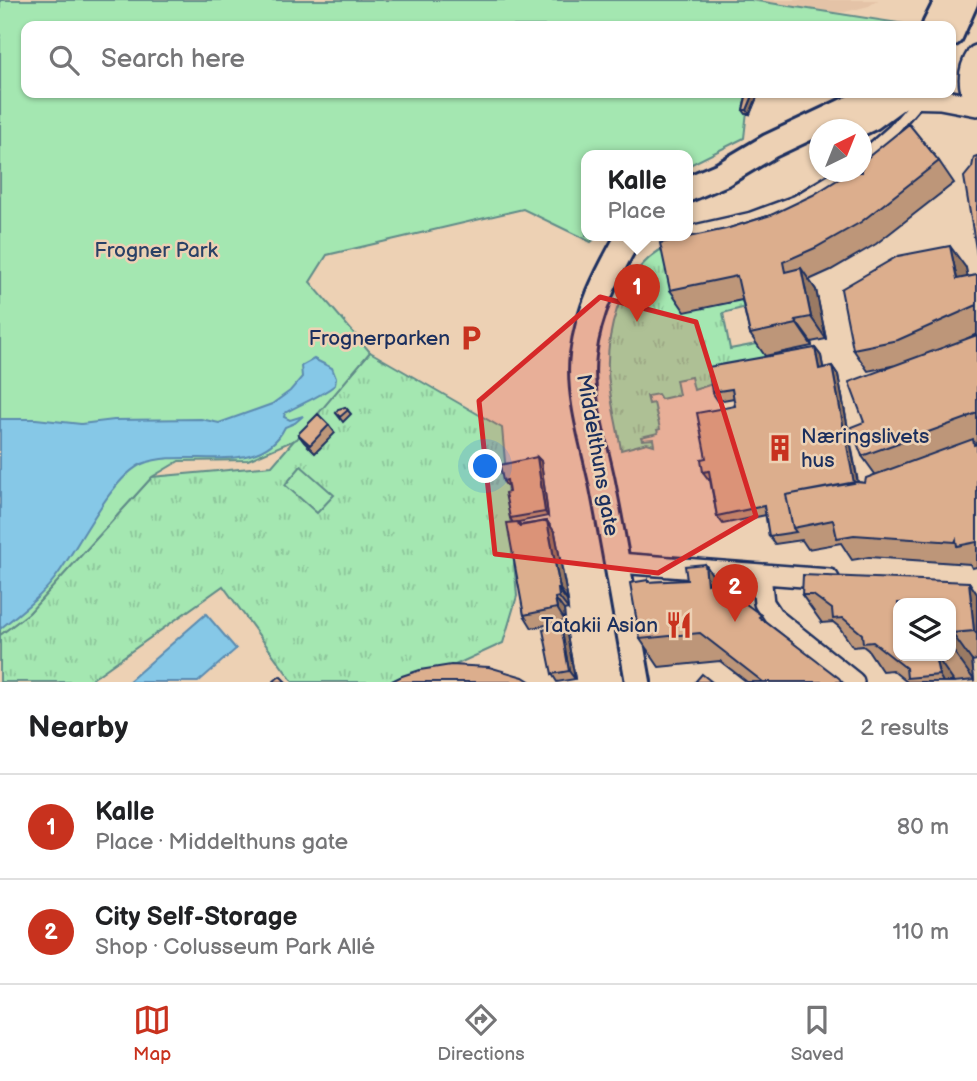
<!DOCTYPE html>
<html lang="en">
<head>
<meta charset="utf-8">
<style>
  :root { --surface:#fff; --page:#f2f2f2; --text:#202124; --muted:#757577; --line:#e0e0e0; --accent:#c8321e }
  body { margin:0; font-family:"Balsamiq Sans",sans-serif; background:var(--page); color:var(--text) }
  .controls { position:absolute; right:21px; bottom:21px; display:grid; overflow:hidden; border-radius:14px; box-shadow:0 2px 5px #0004 }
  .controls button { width:63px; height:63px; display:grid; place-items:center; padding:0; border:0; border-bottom:2px solid var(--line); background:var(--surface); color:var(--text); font:35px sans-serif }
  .compass { position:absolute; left:809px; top:119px; width:63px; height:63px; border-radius:50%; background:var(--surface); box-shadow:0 2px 5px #0004; rotate:43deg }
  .you { position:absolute; left:486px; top:467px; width:24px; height:24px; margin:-18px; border:5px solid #fff; border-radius:50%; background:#1a73e8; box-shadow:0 0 0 10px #1a73e833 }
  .badge { display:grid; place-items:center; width:46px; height:46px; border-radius:50%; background:var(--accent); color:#fff; font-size:23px; font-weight:700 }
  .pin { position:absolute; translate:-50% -58px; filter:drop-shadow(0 2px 4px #0008) }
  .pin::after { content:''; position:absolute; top:37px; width:24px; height:21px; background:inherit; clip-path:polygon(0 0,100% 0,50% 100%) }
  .popup { position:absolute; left:581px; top:150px; width:112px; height:91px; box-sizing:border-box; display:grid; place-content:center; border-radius:14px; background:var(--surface); filter:drop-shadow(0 2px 5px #0005); font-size:23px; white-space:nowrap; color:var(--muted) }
  .popup b { font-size:26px; color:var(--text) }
  .popup::after { content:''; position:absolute; left:50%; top:100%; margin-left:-14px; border:14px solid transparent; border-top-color:var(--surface) }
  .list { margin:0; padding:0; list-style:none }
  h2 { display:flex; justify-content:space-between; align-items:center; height:91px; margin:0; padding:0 28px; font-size:30px }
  h2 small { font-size:23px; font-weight:400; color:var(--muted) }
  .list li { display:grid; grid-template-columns:46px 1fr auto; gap:21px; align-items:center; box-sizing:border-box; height:105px; padding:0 28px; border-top:2px solid var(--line) }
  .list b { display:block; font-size:26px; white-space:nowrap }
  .list p { margin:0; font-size:23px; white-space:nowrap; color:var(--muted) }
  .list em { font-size:23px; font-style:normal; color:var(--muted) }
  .icon { flex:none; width:38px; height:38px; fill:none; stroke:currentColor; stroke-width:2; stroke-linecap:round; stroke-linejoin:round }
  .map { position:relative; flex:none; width:977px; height:682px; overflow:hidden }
  .search { position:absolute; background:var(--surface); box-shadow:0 2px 5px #0004; left:21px; right:21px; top:21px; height:77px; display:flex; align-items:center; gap:18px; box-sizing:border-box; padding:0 24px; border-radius:14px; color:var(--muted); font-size:26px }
  .sheet { height:301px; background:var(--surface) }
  nav { display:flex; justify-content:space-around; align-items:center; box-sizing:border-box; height:98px; border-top:2px solid var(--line); background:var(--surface); font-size:19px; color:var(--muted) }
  nav a { display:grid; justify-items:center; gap:4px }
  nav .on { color:var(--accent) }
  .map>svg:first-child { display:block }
</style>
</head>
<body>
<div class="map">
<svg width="977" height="682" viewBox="0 0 977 682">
  <defs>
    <pattern id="grass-tufts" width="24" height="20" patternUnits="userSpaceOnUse" patternTransform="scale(1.75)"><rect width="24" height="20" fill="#a4e7b1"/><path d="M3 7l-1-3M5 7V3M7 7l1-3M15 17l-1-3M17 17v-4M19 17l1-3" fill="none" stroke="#8dc69b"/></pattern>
  </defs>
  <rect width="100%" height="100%" fill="#edd1b4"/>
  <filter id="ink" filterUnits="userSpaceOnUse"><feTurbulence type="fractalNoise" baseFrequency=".0143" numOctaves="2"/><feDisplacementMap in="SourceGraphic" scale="14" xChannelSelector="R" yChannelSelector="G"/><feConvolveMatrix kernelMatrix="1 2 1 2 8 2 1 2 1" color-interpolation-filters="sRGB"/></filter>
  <g filter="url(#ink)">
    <!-- built -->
    <path fill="#e4c3a7" d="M754,0H878L869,6L845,12L824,13Z"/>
    <!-- grass -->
    <path fill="url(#grass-tufts)" stroke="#608b88" stroke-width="2" d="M665,247L752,298L754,305L723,313L730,349L762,343L768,366L694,390L691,377L676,380L679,395L661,399L658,394L647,396L649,404L654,403L660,429L657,430L658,433L641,437L642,440L653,439L654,445L647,443L621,450C618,430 613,411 610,391C602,340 618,273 665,247Z
      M370,352L502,428L517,596L503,643L418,682H293L223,586L88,682H0V635L29,613L152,477L272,466Z"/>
    <!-- park -->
    <path fill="#a4e7b1" stroke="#608b88" stroke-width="2" d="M0,0H751L905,24L902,26H26V93H749L744,138L688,166V156H586V236H598L591,242L523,209L327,255L310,282L370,352L297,439L248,460L179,461L152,477L29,613L0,635Z
      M301,466L334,495L317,513L285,485Z"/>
    <!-- water -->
    <path fill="#86c8e7" stroke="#5b8bb0" stroke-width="2" d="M314,359L332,368L336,378L335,385C320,397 302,403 285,413L284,417L290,420L303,416L295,423L285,427C260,479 186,446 142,464C110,478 78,549 55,578C40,598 19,613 0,629V419H36L81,424L114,420L201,419L219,423L272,404L290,391L302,377L301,366Z
      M206,614L236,649L198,682H128Z"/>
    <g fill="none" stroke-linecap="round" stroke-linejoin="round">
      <defs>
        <path id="service" d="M862,157L893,130L919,100
          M688,232L750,218L796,201L844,172"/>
        <path id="minor" d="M900,98L940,99L977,106
          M975,105C968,86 966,72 977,55
          M618,563L829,579
          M761,575L764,603L774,618L854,682"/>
        <path id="tertiary" d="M935,26L948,0
          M951,34L966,0
          M846,130L871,118L905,93
          M688,189L723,174L770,146L855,106L876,93
          M629,236C607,275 588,311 583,355C578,394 594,444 602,482C615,548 626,615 638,682"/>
      </defs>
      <!-- service casing -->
      <use href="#service" stroke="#1b2f5e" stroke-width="15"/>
      <!-- minor casing -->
      <use href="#minor" stroke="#1b2f5e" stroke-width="24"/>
      <!-- tertiary casing -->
      <use href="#tertiary" stroke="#1b2f5e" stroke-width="30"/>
      <!-- service -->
      <use href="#service" stroke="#edd1b4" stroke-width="10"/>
      <!-- minor -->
      <use href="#minor" stroke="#edd1b4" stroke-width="19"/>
      <!-- tertiary -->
      <use href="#tertiary" stroke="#edd1b4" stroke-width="24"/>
    </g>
    <!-- wall -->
    <path fill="#bd9679" stroke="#1b2f5e" stroke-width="2" fill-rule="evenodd" d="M747,93H765L757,97L750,114H746L743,110Z
      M939,161L954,183L876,244L831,270L809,280L816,290L826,339L811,342L812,346L765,356L750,334L742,300L685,312L670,290L726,229L771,215Z
      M966,268L967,277L977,275V334L966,339L977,335V442L976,443L977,444V567L972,568L970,564L869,557L852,560L841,543L808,549L802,540L775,544L769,536L766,515L723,524L717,516L710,480H709L703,472L706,458L735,406L734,398L718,401L712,392L815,348L821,356L823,368L832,366L838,375L858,482L865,483L875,474L862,456L864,422L892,366L868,371L853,349Z
      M345,407L351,414L343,422L336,413Z
      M329,425L335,433L315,453L304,442L298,434Z
      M537,457L541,461L548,516L518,522L521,525L547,521L555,533L568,601H567L568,609L564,610L565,621L532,628L524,615L513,523L510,518L509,492L508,485H506L503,481Z
      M705,564L721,588L741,603L761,615L765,621L842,682H747L720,661L659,667L640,639L648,580L649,582L687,580Z
      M969,582L977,594V660L972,661L974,680L954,682H907L892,670L882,671L868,650L863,646L853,647L839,627L833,622L822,623L802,595ZM951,603V656H898Z
      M561,626L567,635L575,679L557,682L552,674Z"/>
    <!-- shaded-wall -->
    <path fill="#9a7a63" stroke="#1b2f5e" stroke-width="2" d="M754,93L757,97L750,114L747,110Z
      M950,246L966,268L972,301L957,279Z
      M801,268L816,290L826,339L811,317Z
      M795,320L811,342L812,346L797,324Z
      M815,348L821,356L825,377L819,369Z
      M832,366L838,375L862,506L856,497Z
      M537,457L541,461L548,516L545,512Z
      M547,521L555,533L568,601L560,589Z
      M705,564L724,592L707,584Z
      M969,582L977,594V634L974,631Z
      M558,589L567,601L568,609L559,597Z
      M555,598L564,610L565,621L557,608Z
      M561,626L567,635L575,679L569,671Z
      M952,633L972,661L974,680L954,652Z
      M935,656H936L954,682H943L939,675Z"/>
    <!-- building -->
    <path fill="#dcae8d" stroke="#1b2f5e" stroke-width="2" d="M747,93H754L747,110H743Z
      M909,124L939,161L861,222L815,248L783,262L785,272L801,268L811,317L795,320L797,324L750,334L737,276L670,290L660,243L726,229L771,215L813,195L850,172H862V162Z
      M977,156V255L964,177L972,167L974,157Z
      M950,246L957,279L977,275V305L898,340L853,349L841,289L898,256Z
      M977,335V413L967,417V418L862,456L851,427L864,422L849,382Z
      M815,348L819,369L832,366L854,483L786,495L793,528L796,532L769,536L764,506L717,516L709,471L703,472L701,459L706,458L697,413L735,406L732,389L712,392L708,367Z
      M345,407L348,410L340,417L336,413L338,409Z
      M318,414L329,425L310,445L298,434Z
      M973,439L974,445L977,444V542L957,546L956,540L955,542L854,535L837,538L833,520L793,528L786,495L855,482L865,483L866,478Z
      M537,457L545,512L510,518L505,493L509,492L507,480L503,481L500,465Z
      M547,521L560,589H558L559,597L555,598L557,608L524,615L507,523L518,522L519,526Z
      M705,564L707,584L715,582L741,603L742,601L761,615L759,617L839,678L842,682H763L700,633L640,639L630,583L648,580V582L687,580L685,566Z
      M803,575L969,582L974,631L952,633L954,652H951V603H898V656H935L939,675L907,678L906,668L873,642L863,643L862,634L843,618L833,619L832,609L813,595H802Z
      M561,626L569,671L552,674L543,630Z
      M451,665L489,667L523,677L531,682H390L402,676L420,670Z
      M702,674L712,682H695Z
      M280,676L286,682H275L274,681Z"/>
  </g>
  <!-- marked area -->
  <path fill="#d62828" fill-opacity="0.2" stroke="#d62828" stroke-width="5" stroke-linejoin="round" d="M600,297L696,322L756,516L658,573L495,554L479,401Z"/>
  <!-- icons -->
  <defs>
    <symbol id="parking-bare" viewBox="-9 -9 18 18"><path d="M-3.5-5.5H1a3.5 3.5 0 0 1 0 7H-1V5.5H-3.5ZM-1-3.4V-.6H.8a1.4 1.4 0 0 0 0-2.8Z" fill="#c8321e" stroke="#edd1b4" stroke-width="2.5" paint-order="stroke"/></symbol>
    <symbol id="building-bare" viewBox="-9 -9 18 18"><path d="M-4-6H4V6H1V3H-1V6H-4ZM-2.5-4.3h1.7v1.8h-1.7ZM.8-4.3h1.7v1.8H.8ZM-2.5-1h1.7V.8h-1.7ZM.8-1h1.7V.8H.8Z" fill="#c8321e" stroke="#edd1b4" stroke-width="2.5" paint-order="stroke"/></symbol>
    <symbol id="restaurant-bare" viewBox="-9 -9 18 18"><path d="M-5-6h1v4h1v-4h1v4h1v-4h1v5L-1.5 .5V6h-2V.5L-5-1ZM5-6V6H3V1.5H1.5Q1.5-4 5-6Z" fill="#c8321e" stroke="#edd1b4" stroke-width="2.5" paint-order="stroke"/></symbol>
  </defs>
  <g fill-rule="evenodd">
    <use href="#parking-bare" x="452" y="319" width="38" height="38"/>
    <use href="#building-bare" x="761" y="429" width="38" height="38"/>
    <use href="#restaurant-bare" x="660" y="606" width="38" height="38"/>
  </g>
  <g text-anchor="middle" stroke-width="5" stroke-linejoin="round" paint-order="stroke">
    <!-- park labels -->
    <g font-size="21" fill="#294166" stroke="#edd1b4">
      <text x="156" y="257">Frogner Park</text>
    </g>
    <!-- poi labels -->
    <g font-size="21" fill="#1b2f5e" stroke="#edd1b4" text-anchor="end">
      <text x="450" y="345">Frognerparken</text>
      <text x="801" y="443" text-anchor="start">Næringslivets<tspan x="801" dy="24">hus</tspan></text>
      <text x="658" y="632">Tatakii Asian</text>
    </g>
    <!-- street labels -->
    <g font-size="21" fill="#1b2f5e" stroke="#edd1b4">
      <text transform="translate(598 455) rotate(80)" y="7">Middelthuns gate</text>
    </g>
  </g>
</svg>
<div class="controls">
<button><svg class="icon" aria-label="layers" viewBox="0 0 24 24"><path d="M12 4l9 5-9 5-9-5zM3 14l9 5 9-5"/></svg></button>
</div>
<svg class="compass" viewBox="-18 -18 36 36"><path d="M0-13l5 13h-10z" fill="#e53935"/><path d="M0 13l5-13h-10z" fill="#757577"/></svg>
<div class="you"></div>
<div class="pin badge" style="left:637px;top:322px">1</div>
<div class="popup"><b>Kalle</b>Place</div>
<div class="pin badge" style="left:735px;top:622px">2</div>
<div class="search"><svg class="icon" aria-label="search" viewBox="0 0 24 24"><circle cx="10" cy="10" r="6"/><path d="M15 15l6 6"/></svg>Search here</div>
</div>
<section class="sheet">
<h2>Nearby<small>2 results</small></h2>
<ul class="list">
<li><span class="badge">1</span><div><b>Kalle</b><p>Place · Middelthuns gate</p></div><em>80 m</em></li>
<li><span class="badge">2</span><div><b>City Self-Storage</b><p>Shop · Colusseum Park Allé</p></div><em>110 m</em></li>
</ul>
</section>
<nav>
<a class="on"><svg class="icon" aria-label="map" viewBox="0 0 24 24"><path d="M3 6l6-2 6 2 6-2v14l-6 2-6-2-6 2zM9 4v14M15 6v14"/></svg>Map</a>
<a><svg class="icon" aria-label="directions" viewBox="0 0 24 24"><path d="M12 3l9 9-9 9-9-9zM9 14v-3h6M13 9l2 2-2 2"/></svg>Directions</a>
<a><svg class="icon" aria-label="saved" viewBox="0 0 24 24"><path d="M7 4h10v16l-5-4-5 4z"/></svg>Saved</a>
</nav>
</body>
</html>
